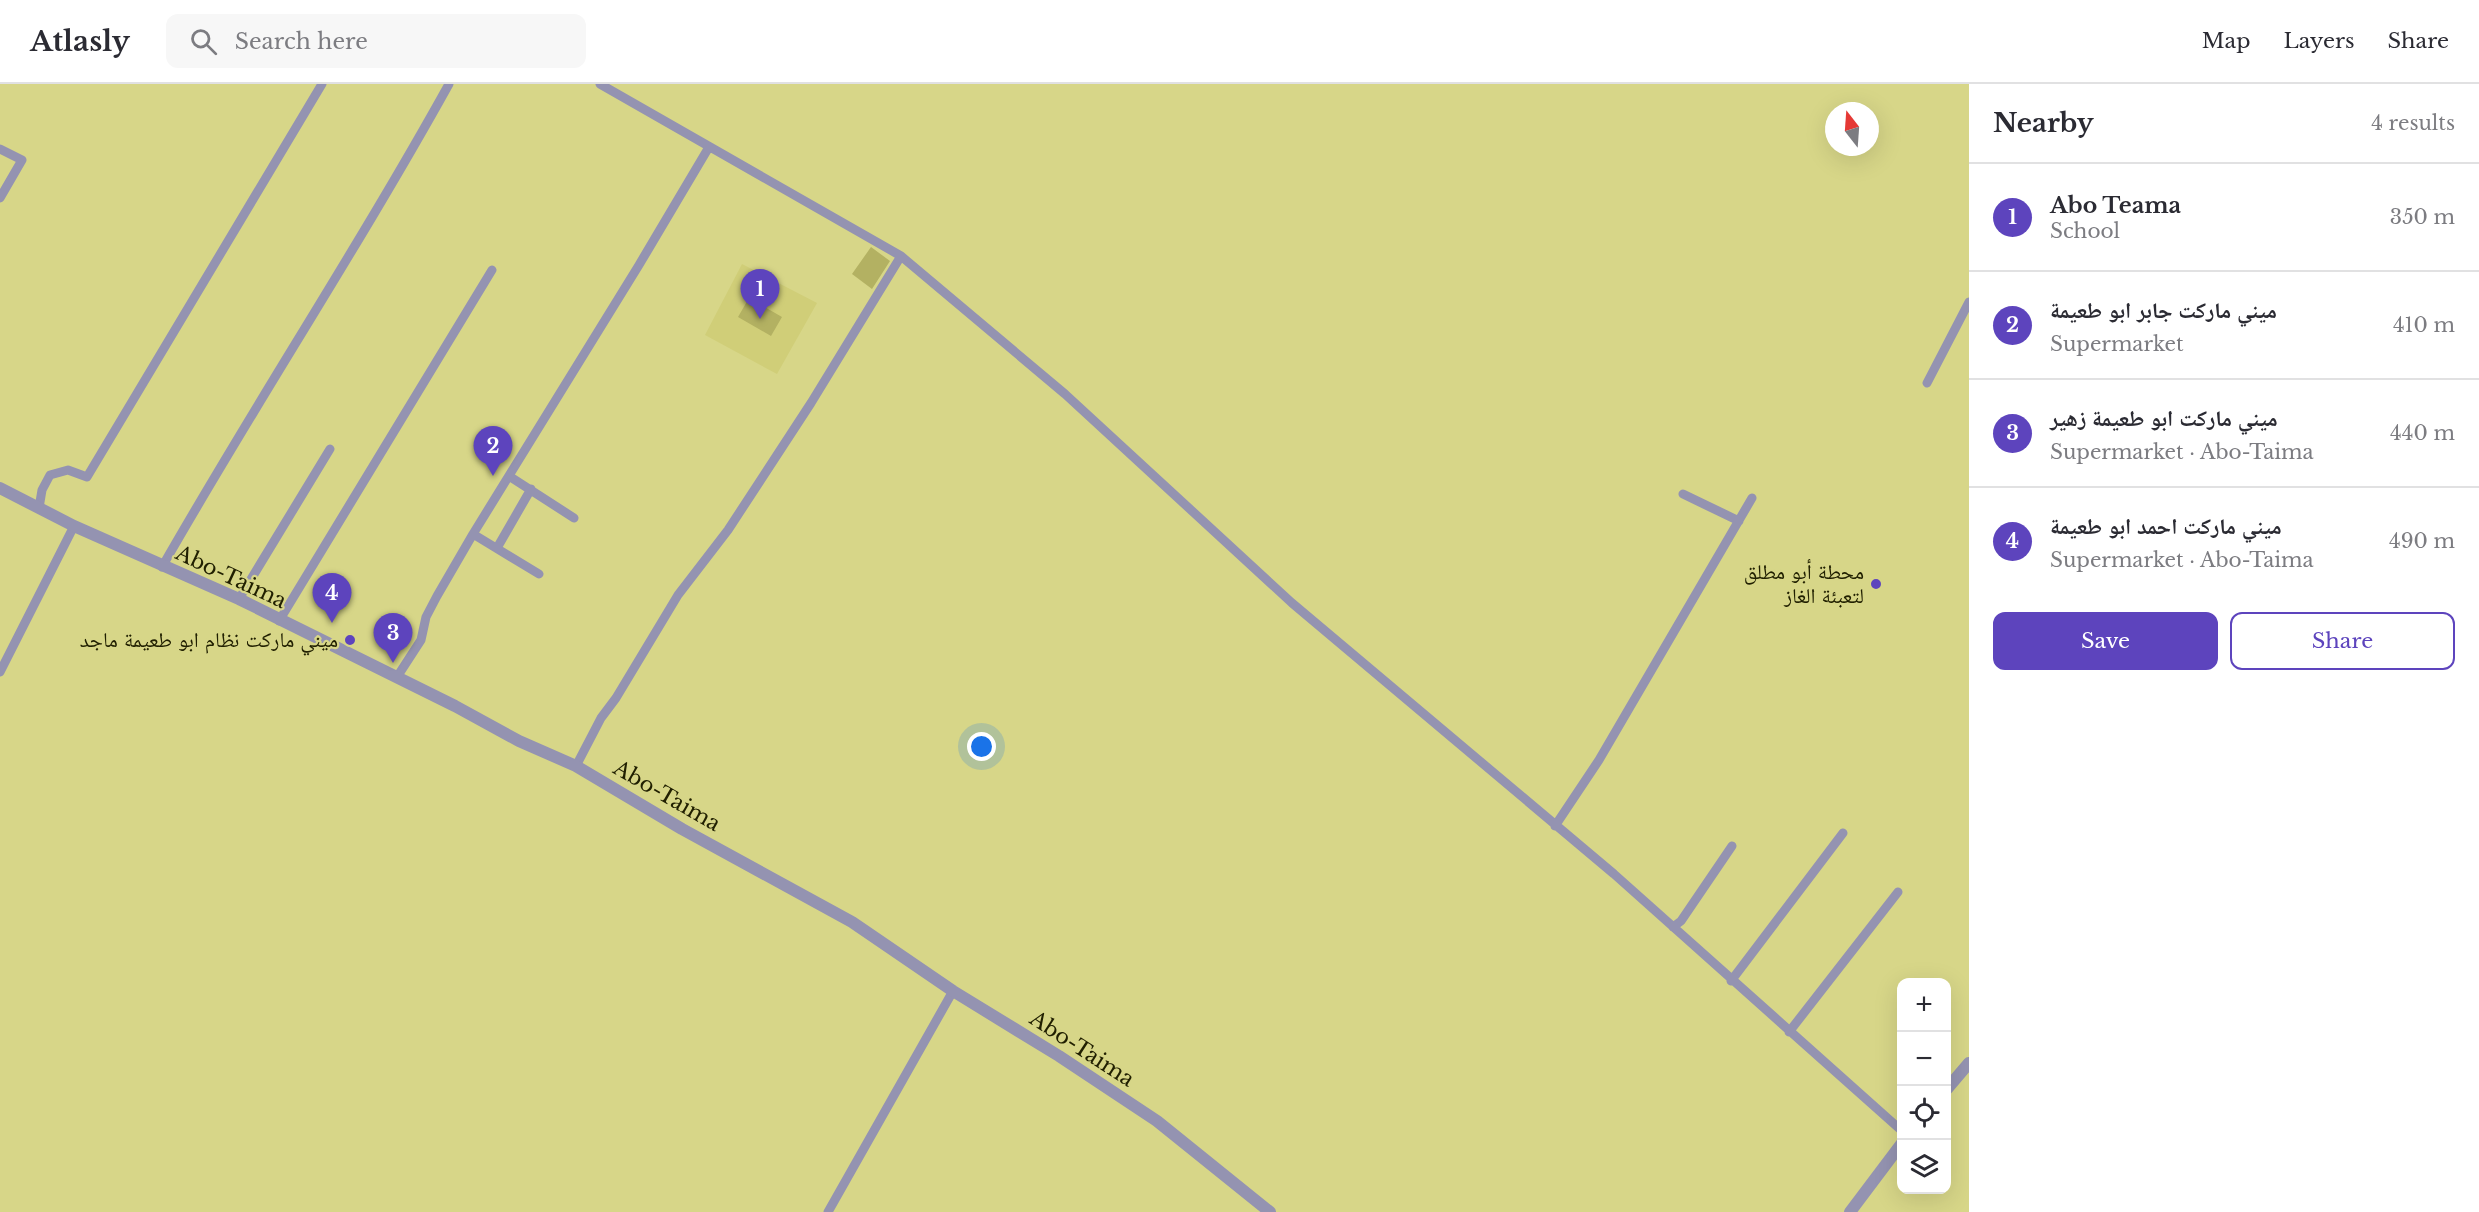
<!DOCTYPE html>
<html lang="en">
<head>
<meta charset="utf-8">
<style>
  :root { --surface:#fff; --page:#f7f7f7; --text:#2b2b33; --muted:#7c7c81; --line:#e1e1e2; --accent:#5d44bd }
  body { margin:0; font-family:"Libre Baskerville","Noto Naskh Arabic",serif; background:var(--page); color:var(--text) }
  .controls { position:absolute; right:18px; bottom:18px; display:grid; overflow:hidden; border-radius:12px; box-shadow:0 6px 24px #0002 }
  .controls button { width:54px; height:54px; display:grid; place-items:center; padding:0; border:0; border-bottom:2px solid var(--line); background:var(--surface); color:var(--text); font:30px sans-serif }
  .compass { position:absolute; left:1825px; top:18px; width:54px; height:54px; border-radius:50%; background:var(--surface); box-shadow:0 6px 24px #0002; rotate:343deg }
  .you { position:absolute; left:982px; top:663px; width:21px; height:21px; margin:-15px; border:4px solid #fff; border-radius:50%; background:#1a73e8; box-shadow:0 0 0 9px #1a73e833 }
  .badge { display:grid; place-items:center; width:39px; height:39px; border-radius:50%; background:var(--accent); color:#fff; font-size:20px; font-weight:700 }
  .pin { position:absolute; translate:-50% -50px; filter:drop-shadow(0 2px 3px #0008) }
  .pin::after { content:''; position:absolute; top:32px; width:21px; height:18px; background:inherit; clip-path:polygon(0 0,100% 0,50% 100%) }
  .list { margin:0; padding:0; list-style:none }
  h2 { display:flex; justify-content:space-between; align-items:center; height:78px; margin:0; padding:0 24px; font-size:26px }
  h2 small { font-size:20px; font-weight:400; color:var(--muted) }
  .list li { display:grid; grid-template-columns:39px 1fr auto; gap:18px; align-items:center; box-sizing:border-box; height:108px; padding:0 24px; border-top:2px solid var(--line) }
  .list b { display:block; font-size:22px; white-space:nowrap }
  .list p { margin:0; font-size:20px; white-space:nowrap; color:var(--muted) }
  .list em { font-size:20px; font-style:normal; color:var(--muted) }
  .actions { display:flex; gap:12px; padding:18px 24px }
  .actions a { flex:1; padding:14px 0; border:2px solid var(--accent); border-radius:12px; text-align:center; font-size:21px; color:var(--accent) }
  .actions .main { background:var(--accent); color:#fff }
  .icon { flex:none; width:33px; height:33px; fill:none; stroke:currentColor; stroke-width:2; stroke-linecap:round; stroke-linejoin:round }
  .map { position:relative; flex:none; width:1969px; height:1128px; overflow:hidden }
  header { display:flex; align-items:center; gap:36px; box-sizing:border-box; height:84px; padding:0 30px; background:var(--surface); border-bottom:2px solid var(--line) }
  header strong { font-size:28px }
  nav { display:flex; gap:33px; margin-inline-start:auto; font-size:21px }
  .search { width:420px; height:54px; background:var(--page); display:flex; align-items:center; gap:15px; box-sizing:border-box; padding:0 21px; border-radius:12px; color:var(--muted); font-size:22px }
  main { display:flex }
  aside { flex:1; background:var(--surface) }
  .map>svg:first-child { display:block }
</style>
</head>
<body>
<header>
<strong>Atlasly</strong>
<div class="search"><svg class="icon" aria-label="search" viewBox="0 0 24 24"><circle cx="10" cy="10" r="6"/><path d="M15 15l6 6"/></svg>Search here</div>
<nav><a>Map</a><a>Layers</a><a>Share</a></nav>
</header>
<main>
<div class="map">
<svg width="1969" height="1128" viewBox="0 0 1969 1128">
  <rect width="100%" height="100%" fill="#d7d688"/>
  <!-- built -->
  <path fill="#d0ce78" d="M742,180L817,219L777,290L705,251Z"/>
  <!-- green -->
  <path fill="#b3b162" d="M871,163L890,177L872,205L852,190Z
    M749,214L782,233L771,252L738,233Z"/>
  <g fill="none" stroke-linecap="round" stroke-linejoin="round">
    <!-- minor -->
    <path stroke="#9493b1" stroke-width="9" d="M600,0L901,172L1065,310L1292,519L1614,790L1902,1047
      M0,65L22,76L0,114
      M1927,299L1969,218
      M509,392L574,434
      M1683,410L1739,437
      M39,424L42,406L50,391L68,386L87,393L322,0
      M473,450L639,181L709,63
      M497,464L531,405
      M162,483C255,320 358,164 449,0
      M239,515L330,365
      M279,537L492,186
      M0,588L74,442
      M397,593L421,556L426,533L437,512L473,450L539,490
      M576,682L601,634L616,614L678,511L728,446L811,319L901,172
      M1555,742L1599,676L1752,414
      M1673,843L1681,837L1732,762
      M1731,897L1843,749
      M1789,948L1898,808
      M828,1128L953,907"/>
    <!-- tertiary -->
    <path stroke="#9493b1" stroke-width="12" d="M0,404L74,442L239,515L455,622L519,657L576,682L682,745L852,838L953,907L1059,972L1157,1037L1270,1128
      M1946,1006L1969,979
      M1850,1128L1902,1059"/>
  </g>
  <!-- markers -->
  <g fill="#5d44bd" stroke="#d7d688" stroke-width="2">
    <circle cx="1876" cy="500" r="6"/>
    <circle cx="350" cy="556" r="6"/>
  </g>
  <g text-anchor="middle" stroke-width="4.5" stroke-linejoin="round" paint-order="stroke">
    <!-- poi labels -->
    <g font-size="21" fill="#212001" stroke="#d7d688" text-anchor="end">
      <text x="1864" y="495">محطة أبو مطلق<tspan x="1864" dy="24">لتعبئة الغاز</tspan></text>
      <text x="338" y="563">ميني ماركت نظام ابو طعيمة ماجد</text>
    </g>
    <!-- street labels -->
    <g font-size="21" fill="#212001" stroke="#d7d688">
      <text transform="translate(231 493) rotate(25)" y="7">Abo-Taima</text>
      <text transform="translate(667 712) rotate(30)" y="7">Abo-Taima</text>
      <text transform="translate(1082 965) rotate(33)" y="7">Abo-Taima</text>
    </g>
  </g>
</svg>
<div class="controls">
<button>+</button>
<button>−</button>
<button><svg class="icon" aria-label="locate" viewBox="0 0 24 24"><circle cx="12" cy="12" r="6"/><path d="M12 2v4M12 18v4M2 12h4M18 12h4"/></svg></button>
<button><svg class="icon" aria-label="layers" viewBox="0 0 24 24"><path d="M12 4l9 5-9 5-9-5zM3 14l9 5 9-5"/></svg></button>
</div>
<svg class="compass" viewBox="-18 -18 36 36"><path d="M0-13l5 13h-10z" fill="#e53935"/><path d="M0 13l5-13h-10z" fill="#7c7c81"/></svg>
<div class="you"></div>
<div class="pin badge" style="left:760px;top:235px">1</div>
<div class="pin badge" style="left:493px;top:392px">2</div>
<div class="pin badge" style="left:393px;top:579px">3</div>
<div class="pin badge" style="left:332px;top:539px">4</div>
</div>
<aside>
<h2>Nearby<small>4 results</small></h2>
<ul class="list">
<li><span class="badge">1</span><div><b>Abo Teama</b><p>School</p></div><em>350 m</em></li>
<li><span class="badge">2</span><div><b>ميني ماركت جابر ابو طعيمة</b><p>Supermarket</p></div><em>410 m</em></li>
<li><span class="badge">3</span><div><b>ميني ماركت ابو طعيمة زهير</b><p>Supermarket · Abo-Taima</p></div><em>440 m</em></li>
<li><span class="badge">4</span><div><b>ميني ماركت احمد ابو طعيمة</b><p>Supermarket · Abo-Taima</p></div><em>490 m</em></li>
</ul>
<div class="actions"><a class="main">Save</a><a>Share</a></div>
</aside>
</main>
</body>
</html>
